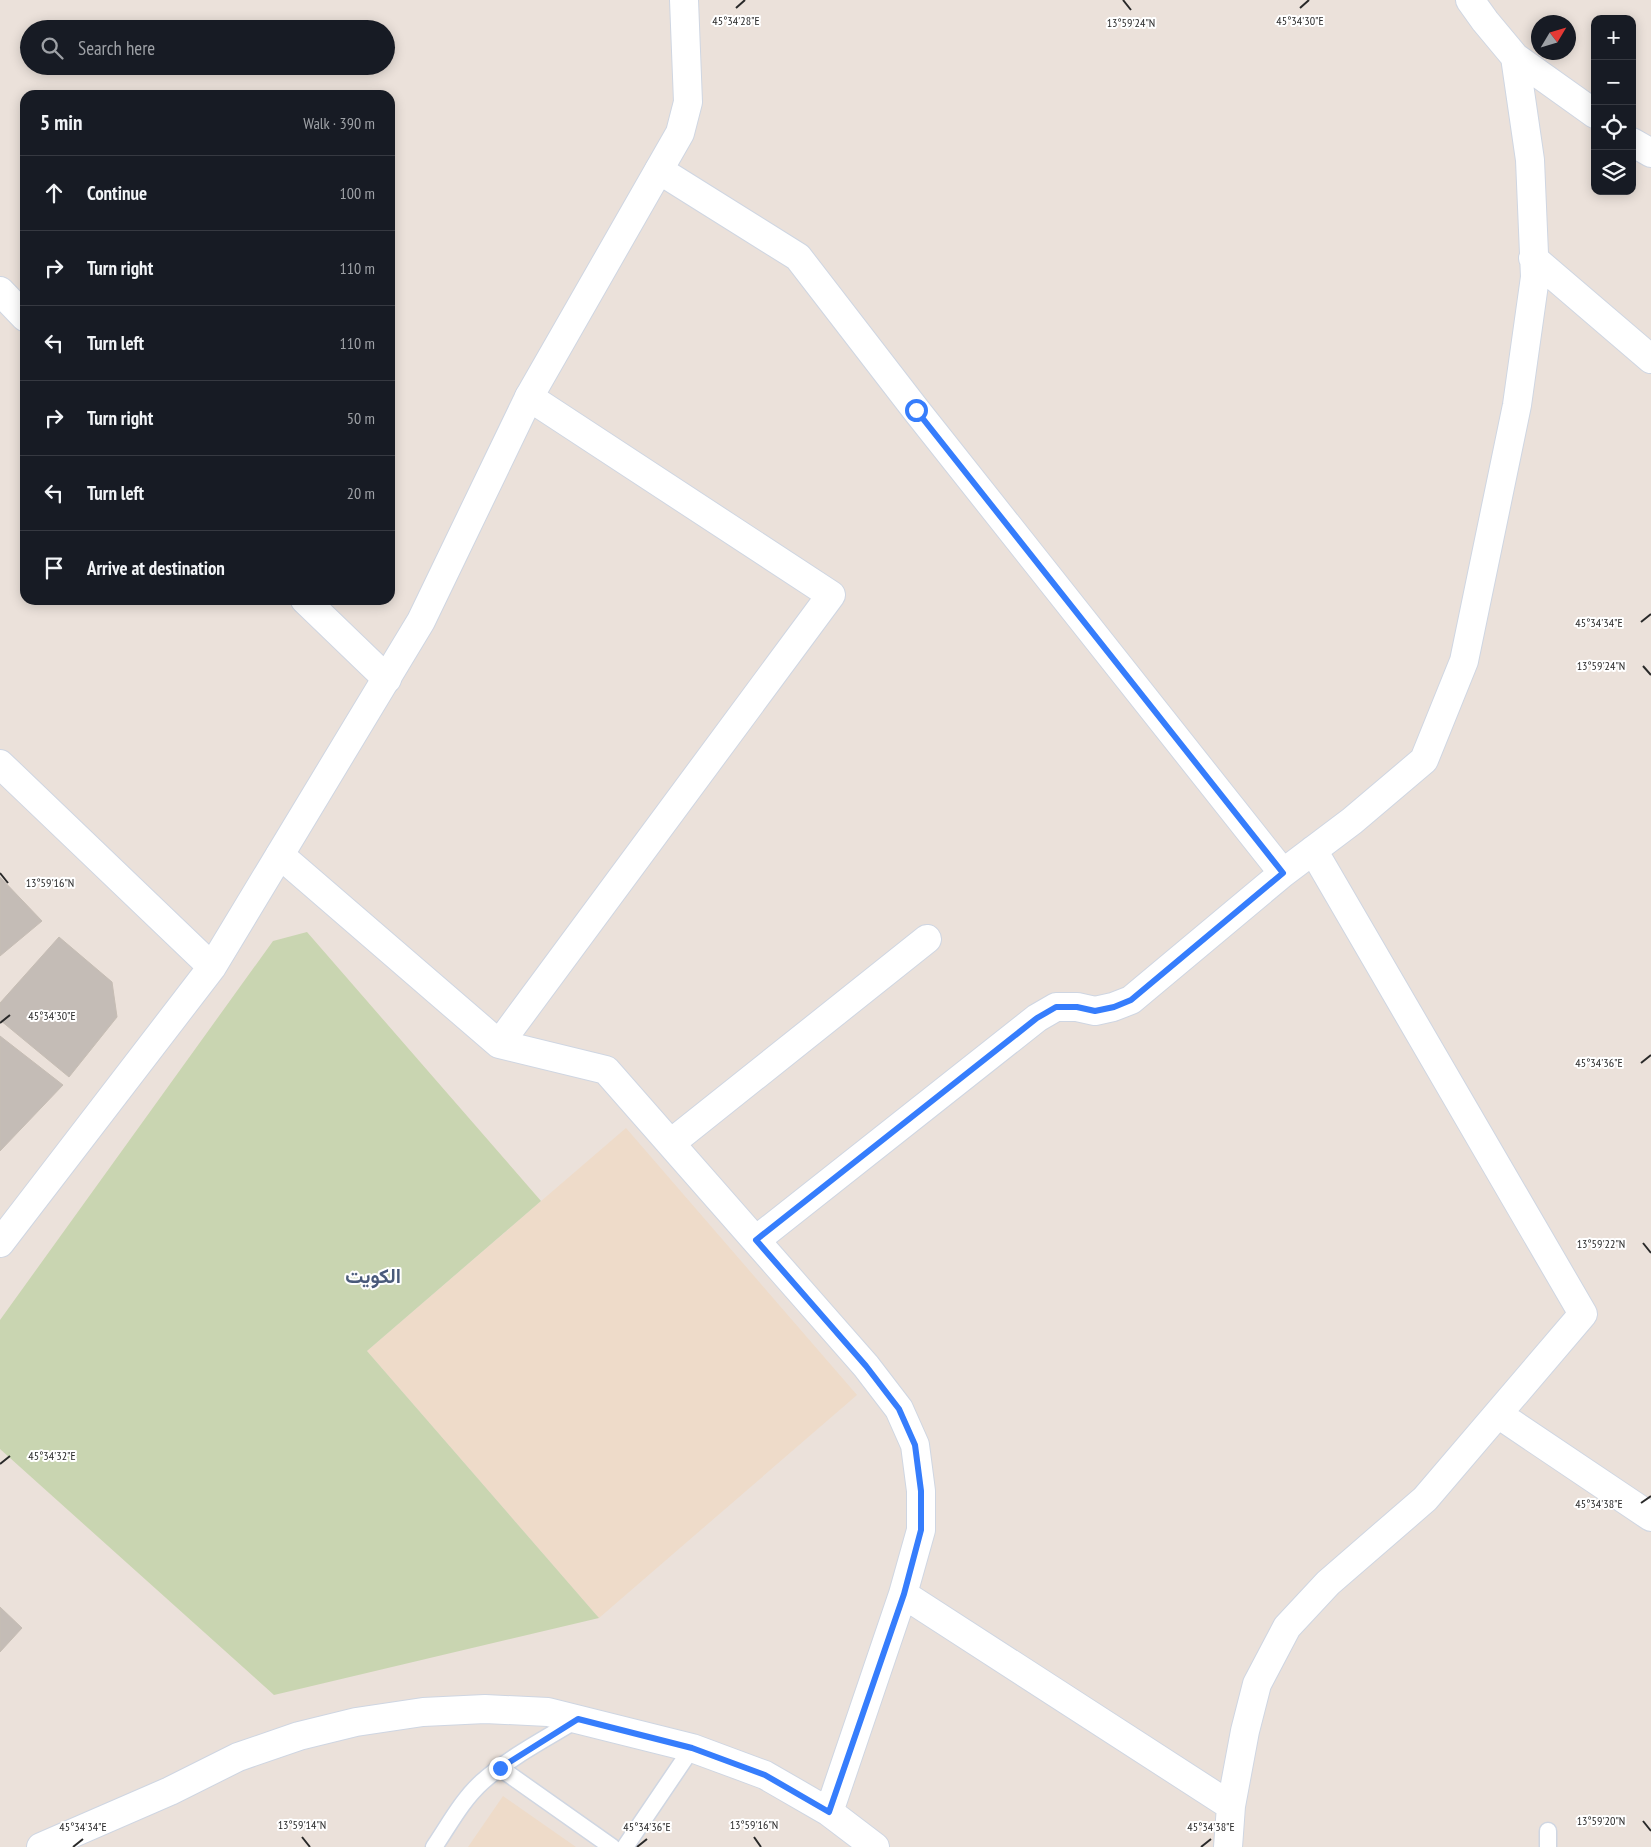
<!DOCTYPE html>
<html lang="en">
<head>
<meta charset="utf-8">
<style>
  :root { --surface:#171b24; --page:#242831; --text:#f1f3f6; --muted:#9ea1a6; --line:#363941 }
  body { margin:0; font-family:"PT Sans Narrow",Vazirmatn,sans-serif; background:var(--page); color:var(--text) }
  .controls { position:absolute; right:15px; top:15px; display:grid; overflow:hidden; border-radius:10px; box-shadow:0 2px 12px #0003 }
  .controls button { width:45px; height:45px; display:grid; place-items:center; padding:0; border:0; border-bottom:1px solid var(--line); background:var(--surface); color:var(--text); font:25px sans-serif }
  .compass { position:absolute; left:1531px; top:15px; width:45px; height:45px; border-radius:50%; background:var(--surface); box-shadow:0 2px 12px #0003; rotate:52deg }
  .stop { position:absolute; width:15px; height:15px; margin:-11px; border:4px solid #367dfc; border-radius:50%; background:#fff }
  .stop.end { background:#367dfc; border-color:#fff; box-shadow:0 1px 5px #0008 }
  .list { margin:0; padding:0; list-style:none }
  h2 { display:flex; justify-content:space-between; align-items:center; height:65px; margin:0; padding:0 20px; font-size:21px }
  h2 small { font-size:16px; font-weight:400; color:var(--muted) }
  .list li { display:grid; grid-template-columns:32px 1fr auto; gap:15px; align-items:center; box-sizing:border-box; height:75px; padding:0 20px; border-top:1px solid var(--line) }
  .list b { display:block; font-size:19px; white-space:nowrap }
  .list em { font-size:16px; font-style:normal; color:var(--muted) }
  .icon { flex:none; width:28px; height:28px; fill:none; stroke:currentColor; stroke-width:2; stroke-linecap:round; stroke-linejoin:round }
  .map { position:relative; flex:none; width:1651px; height:1847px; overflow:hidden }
  .search { position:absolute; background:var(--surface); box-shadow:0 2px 12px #0003; left:20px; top:20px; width:375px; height:55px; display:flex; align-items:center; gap:12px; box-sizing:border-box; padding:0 18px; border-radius:28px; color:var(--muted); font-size:19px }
  .panel { position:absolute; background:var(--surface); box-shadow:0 2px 12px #0003; left:20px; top:90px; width:375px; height:515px; border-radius:15px }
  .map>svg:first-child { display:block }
</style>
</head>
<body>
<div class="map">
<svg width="1651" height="1847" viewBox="0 0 1651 1847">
  <rect width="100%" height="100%" fill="#ebe1da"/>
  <!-- education -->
  <path fill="#eedbc9" d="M626,1128L857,1395L599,1618L367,1351Z
    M503,1796L576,1847H468Z"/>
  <!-- cemetery -->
  <path fill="#c9d5b1" d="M307,932L541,1201L367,1351L599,1618L274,1695L0,1449V1320L273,941Z"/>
  <!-- building -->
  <path fill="#c4bcb6" stroke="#c6bdb4" d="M0,877L42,921L0,956Z
    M59,937L112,982L117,1017L69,1077L0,1020V1003Z
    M0,1036L63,1085L0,1151Z
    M0,1607L22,1628L0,1652Z"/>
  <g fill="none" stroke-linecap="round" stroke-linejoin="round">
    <defs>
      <path id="service" d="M500,1768L612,1847
        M1548,1831V1847
        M434,1847C449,1825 462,1800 482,1782C510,1757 545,1739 578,1719
        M625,1847L692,1748"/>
      <path id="minor" d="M1470,0L1485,21L1515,57L1595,114
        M1632,142L1651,153
        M659,170L798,257L916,410L1283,873
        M1533,258L1651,359
        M0,291L25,317
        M305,600L387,679
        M280,855L499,1044L606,1070L866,1366L899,1409L915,1445L921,1491V1530L903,1594L829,1812
        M499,1044L831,595L529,397
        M671,1143L927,939
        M756,1240L1037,1018L1056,1007H1077L1095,1011L1113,1007L1131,1000L1283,873L1352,821L1424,760L1464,661L1517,405L1535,277L1530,160L1515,57
        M1498,1414L1651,1517
        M903,1594L1231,1806
        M41,1847L170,1791L238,1757L299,1736L356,1722L423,1712L485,1709L548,1712L692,1748L765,1775L829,1812L875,1847
        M1228,1847L1231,1806L1245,1731L1257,1684L1287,1627L1328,1583L1425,1499L1583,1314L1313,850"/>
      <path id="tertiary" d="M0,764L212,967
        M0,1243L212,967L421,621L529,397L680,133L688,102L684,0"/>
    </defs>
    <!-- service casing -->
    <use href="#service" stroke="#cfd6e2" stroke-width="19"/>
    <!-- minor casing -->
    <use href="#minor" stroke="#cfd6e2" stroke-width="30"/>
    <!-- tertiary casing -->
    <use href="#tertiary" stroke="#cfd6e2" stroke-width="30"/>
    <!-- service -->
    <use href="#service" stroke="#fff" stroke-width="16"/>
    <!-- minor -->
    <use href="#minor" stroke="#fff" stroke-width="28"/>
    <!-- tertiary -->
    <use href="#tertiary" stroke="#fff" stroke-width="28"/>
  </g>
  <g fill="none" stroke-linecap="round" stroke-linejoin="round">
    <!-- route -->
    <path stroke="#367dfc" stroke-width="6" d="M500,1768L578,1719L692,1748L765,1775L829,1812L904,1594L921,1530V1491L915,1445L899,1409L866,1366L756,1240L1037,1018L1056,1007H1077L1095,1011L1114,1007L1131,1000L1283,873L916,410"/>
  </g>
  <!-- ticks -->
  <path fill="none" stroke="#292929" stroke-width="2" d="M1123,0L1131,10M736,8L745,0M1300,8L1309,0M1641,622L1651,614M1643,666L1651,675M0,873L8,883M0,1023L10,1015M1641,1063L1651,1055M1643,1243L1651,1253M0,1464L10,1456M1641,1503L1651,1496M1643,1821L1651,1831M302,1837L310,1847M754,1837L761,1847M73,1847L83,1839M637,1847L647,1839M1201,1847L1211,1839"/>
  <g text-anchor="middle" stroke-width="4" stroke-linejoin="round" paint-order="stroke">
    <!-- district labels -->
    <g font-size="20" font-weight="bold" fill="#495a7a" stroke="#fff">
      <text x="373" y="1283">الكويت</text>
    </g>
  </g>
  <g font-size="12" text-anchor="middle" fill="#292929" stroke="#fff" stroke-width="4" stroke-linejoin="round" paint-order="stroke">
    <text x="736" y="25">45°34'28"E</text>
    <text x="1300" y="25">45°34'30"E</text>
    <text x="1131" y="27">13°59'24"N</text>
    <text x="1599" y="627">45°34'34"E</text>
    <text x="1601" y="670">13°59'24"N</text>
    <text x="50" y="887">13°59'16"N</text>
    <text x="52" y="1020">45°34'30"E</text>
    <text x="1599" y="1067">45°34'36"E</text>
    <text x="1601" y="1248">13°59'22"N</text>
    <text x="52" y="1460">45°34'32"E</text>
    <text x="1599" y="1508">45°34'38"E</text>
    <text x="1601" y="1825">13°59'20"N</text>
    <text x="302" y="1829">13°59'14"N</text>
    <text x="754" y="1829">13°59'16"N</text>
    <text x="83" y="1831">45°34'34"E</text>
    <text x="647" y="1831">45°34'36"E</text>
    <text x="1211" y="1831">45°34'38"E</text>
  </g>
</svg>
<div class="controls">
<button>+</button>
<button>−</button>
<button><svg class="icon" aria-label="locate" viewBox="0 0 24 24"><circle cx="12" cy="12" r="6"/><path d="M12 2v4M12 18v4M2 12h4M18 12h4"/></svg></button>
<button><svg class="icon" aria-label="layers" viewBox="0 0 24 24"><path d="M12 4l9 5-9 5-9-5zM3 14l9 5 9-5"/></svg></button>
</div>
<svg class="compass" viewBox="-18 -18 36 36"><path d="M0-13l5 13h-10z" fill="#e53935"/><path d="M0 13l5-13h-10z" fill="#9ea1a6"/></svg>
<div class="stop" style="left:916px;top:410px"></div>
<div class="stop end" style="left:500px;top:1768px"></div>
<div class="search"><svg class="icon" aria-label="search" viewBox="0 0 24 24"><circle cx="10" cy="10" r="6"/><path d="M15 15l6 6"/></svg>Search here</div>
<section class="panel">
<h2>5 min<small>Walk · 390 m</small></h2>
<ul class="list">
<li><svg class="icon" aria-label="ahead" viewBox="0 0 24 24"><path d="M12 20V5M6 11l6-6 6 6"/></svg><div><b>Continue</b></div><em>100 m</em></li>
<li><svg class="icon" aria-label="right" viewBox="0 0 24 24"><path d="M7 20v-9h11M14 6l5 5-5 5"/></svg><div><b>Turn right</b></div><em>110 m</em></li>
<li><svg class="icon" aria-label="left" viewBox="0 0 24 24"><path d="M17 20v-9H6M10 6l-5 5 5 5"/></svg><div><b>Turn left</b></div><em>110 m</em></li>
<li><svg class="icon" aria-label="right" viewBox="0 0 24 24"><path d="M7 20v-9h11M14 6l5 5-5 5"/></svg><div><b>Turn right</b></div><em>50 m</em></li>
<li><svg class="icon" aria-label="left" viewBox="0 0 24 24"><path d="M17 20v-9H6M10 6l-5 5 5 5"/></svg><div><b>Turn left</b></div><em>20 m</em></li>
<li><svg class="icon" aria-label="arrive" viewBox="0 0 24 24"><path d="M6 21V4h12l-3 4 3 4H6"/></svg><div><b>Arrive at destination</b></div></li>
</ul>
</section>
</div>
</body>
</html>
